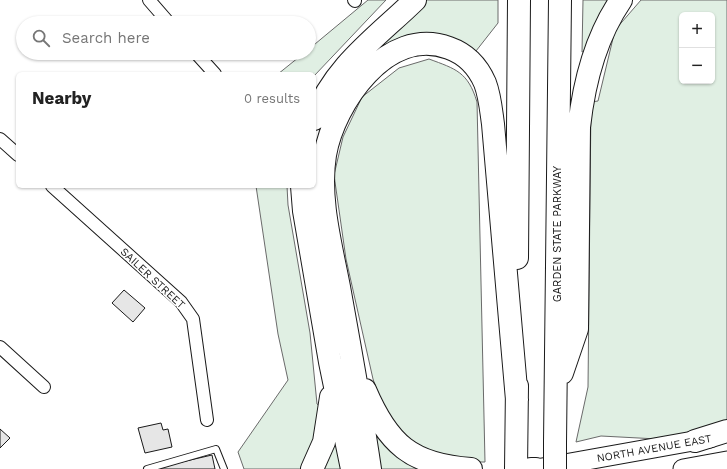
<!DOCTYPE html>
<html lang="en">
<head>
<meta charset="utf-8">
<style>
  :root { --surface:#fff; --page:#f6f6f6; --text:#222; --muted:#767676; --line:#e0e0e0 }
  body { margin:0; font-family:"Work Sans",sans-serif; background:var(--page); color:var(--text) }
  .controls { position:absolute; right:12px; top:12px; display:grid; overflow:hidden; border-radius:6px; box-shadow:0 1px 3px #0004 }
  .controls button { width:36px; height:36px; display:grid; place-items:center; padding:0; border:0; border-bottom:1px solid var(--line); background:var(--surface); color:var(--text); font:20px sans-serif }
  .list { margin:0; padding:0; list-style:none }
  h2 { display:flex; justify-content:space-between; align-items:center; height:52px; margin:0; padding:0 16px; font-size:17px }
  h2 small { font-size:13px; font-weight:400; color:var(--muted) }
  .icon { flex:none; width:22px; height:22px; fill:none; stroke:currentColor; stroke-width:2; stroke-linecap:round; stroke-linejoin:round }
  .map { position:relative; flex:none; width:727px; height:469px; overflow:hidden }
  .search { position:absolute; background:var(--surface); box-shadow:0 1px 3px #0004; left:16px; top:16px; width:300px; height:44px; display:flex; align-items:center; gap:10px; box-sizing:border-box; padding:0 14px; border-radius:22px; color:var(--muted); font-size:15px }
  .panel { position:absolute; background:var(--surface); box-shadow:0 1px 3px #0004; left:16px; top:72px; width:300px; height:116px; border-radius:6px }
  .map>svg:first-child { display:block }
</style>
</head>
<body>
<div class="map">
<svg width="727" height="469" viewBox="0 0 727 469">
  <rect width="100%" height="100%" fill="#fff"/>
  <!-- green -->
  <path fill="#e0efe3" stroke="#6a6a6a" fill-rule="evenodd" d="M368,0H386L314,76V74H278L304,53H309V49Z
    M423,0H498V23L476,51L465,48H387L382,44Z
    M583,0H610L586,51L582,52Z
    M641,0H727V431L695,441L601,436L576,442L588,387L591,102L598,101L615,30ZM682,15H712V81H682Z
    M429,59C456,69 468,72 477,102L485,462H467L440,459L390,428L373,379L346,259L334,175L343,137L362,97L399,68Z
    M256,186H287L288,205L310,333L317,404L320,406L312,451L301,469H244L238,452L288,380L278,334Z
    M372,421L423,469H377Z
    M334,433L343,469H318Z"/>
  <!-- building -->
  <path fill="#e6e6e6" stroke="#1a1a1a" d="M124,290L145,308L133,322L112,303Z
    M161,423L163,430L168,429L172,447L145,453L138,428Z
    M0,429L10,438L0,448Z
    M212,455L215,469H151Z"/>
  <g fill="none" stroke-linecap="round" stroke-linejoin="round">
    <defs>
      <path id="lane" d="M147,469L216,449L224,469"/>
      <path id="street" d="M149,0L169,23
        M354,0L355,1
        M196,53L215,74
        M0,139L18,155
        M52,186L181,302L193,319L207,420
        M0,347L44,387"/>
      <path id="primary" d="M542,468L710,438
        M683,469L727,461"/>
      <path id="highway" d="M314,119C334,66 377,37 415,0
        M302,186L304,211L330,362L352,469
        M517,258L519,0
        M562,373L577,329L579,127C584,82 595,38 621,0
        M365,390C388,444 411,465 471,469
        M695,441L727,431
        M555,443L560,0
        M312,469L324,442L331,397
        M370,469C361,408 350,348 339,287C331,245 318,198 325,155C334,103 387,25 449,48C466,54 478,67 485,83C490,96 491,110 493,124L517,400
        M516,469L517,386
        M531,469H536"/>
    </defs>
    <!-- lane casing -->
    <use href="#lane" stroke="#1a1a1a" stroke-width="8"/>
    <!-- street casing -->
    <use href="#street" stroke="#1a1a1a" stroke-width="14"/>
    <!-- primary casing -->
    <use href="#primary" stroke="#1a1a1a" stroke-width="21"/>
    <!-- highway casing -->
    <use href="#highway" stroke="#1a1a1a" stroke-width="24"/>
    <!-- lane -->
    <use href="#lane" stroke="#fff" stroke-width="6"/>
    <!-- street -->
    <use href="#street" stroke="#fff" stroke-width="12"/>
    <!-- primary -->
    <use href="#primary" stroke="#fff" stroke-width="19"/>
    <!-- highway -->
    <use href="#highway" stroke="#fff" stroke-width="22"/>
    <defs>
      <path id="highway-bridge" d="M555,469V443"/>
    </defs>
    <!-- highway-bridge casing -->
    <use href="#highway-bridge" stroke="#1a1a1a" stroke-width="24" stroke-linecap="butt"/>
    <!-- highway-bridge -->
    <use href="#highway-bridge" stroke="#fff" stroke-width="22"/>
  </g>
  <g text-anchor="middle" stroke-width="3" stroke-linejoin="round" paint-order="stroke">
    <!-- street labels -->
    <g font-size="11" fill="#1a1a1a" stroke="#fff">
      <text transform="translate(557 234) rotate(-90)" y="4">GARDEN STATE PARKWAY</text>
      <text transform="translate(153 278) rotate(43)" y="4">SAILER STREET</text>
      <text transform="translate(654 448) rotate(-10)" y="4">NORTH AVENUE EAST</text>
    </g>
  </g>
</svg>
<div class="controls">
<button>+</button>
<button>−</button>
</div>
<div class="search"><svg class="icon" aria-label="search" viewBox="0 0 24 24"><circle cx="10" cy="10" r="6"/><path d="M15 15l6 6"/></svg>Search here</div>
<section class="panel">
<h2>Nearby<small>0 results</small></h2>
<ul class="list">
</ul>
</section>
</div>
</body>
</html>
